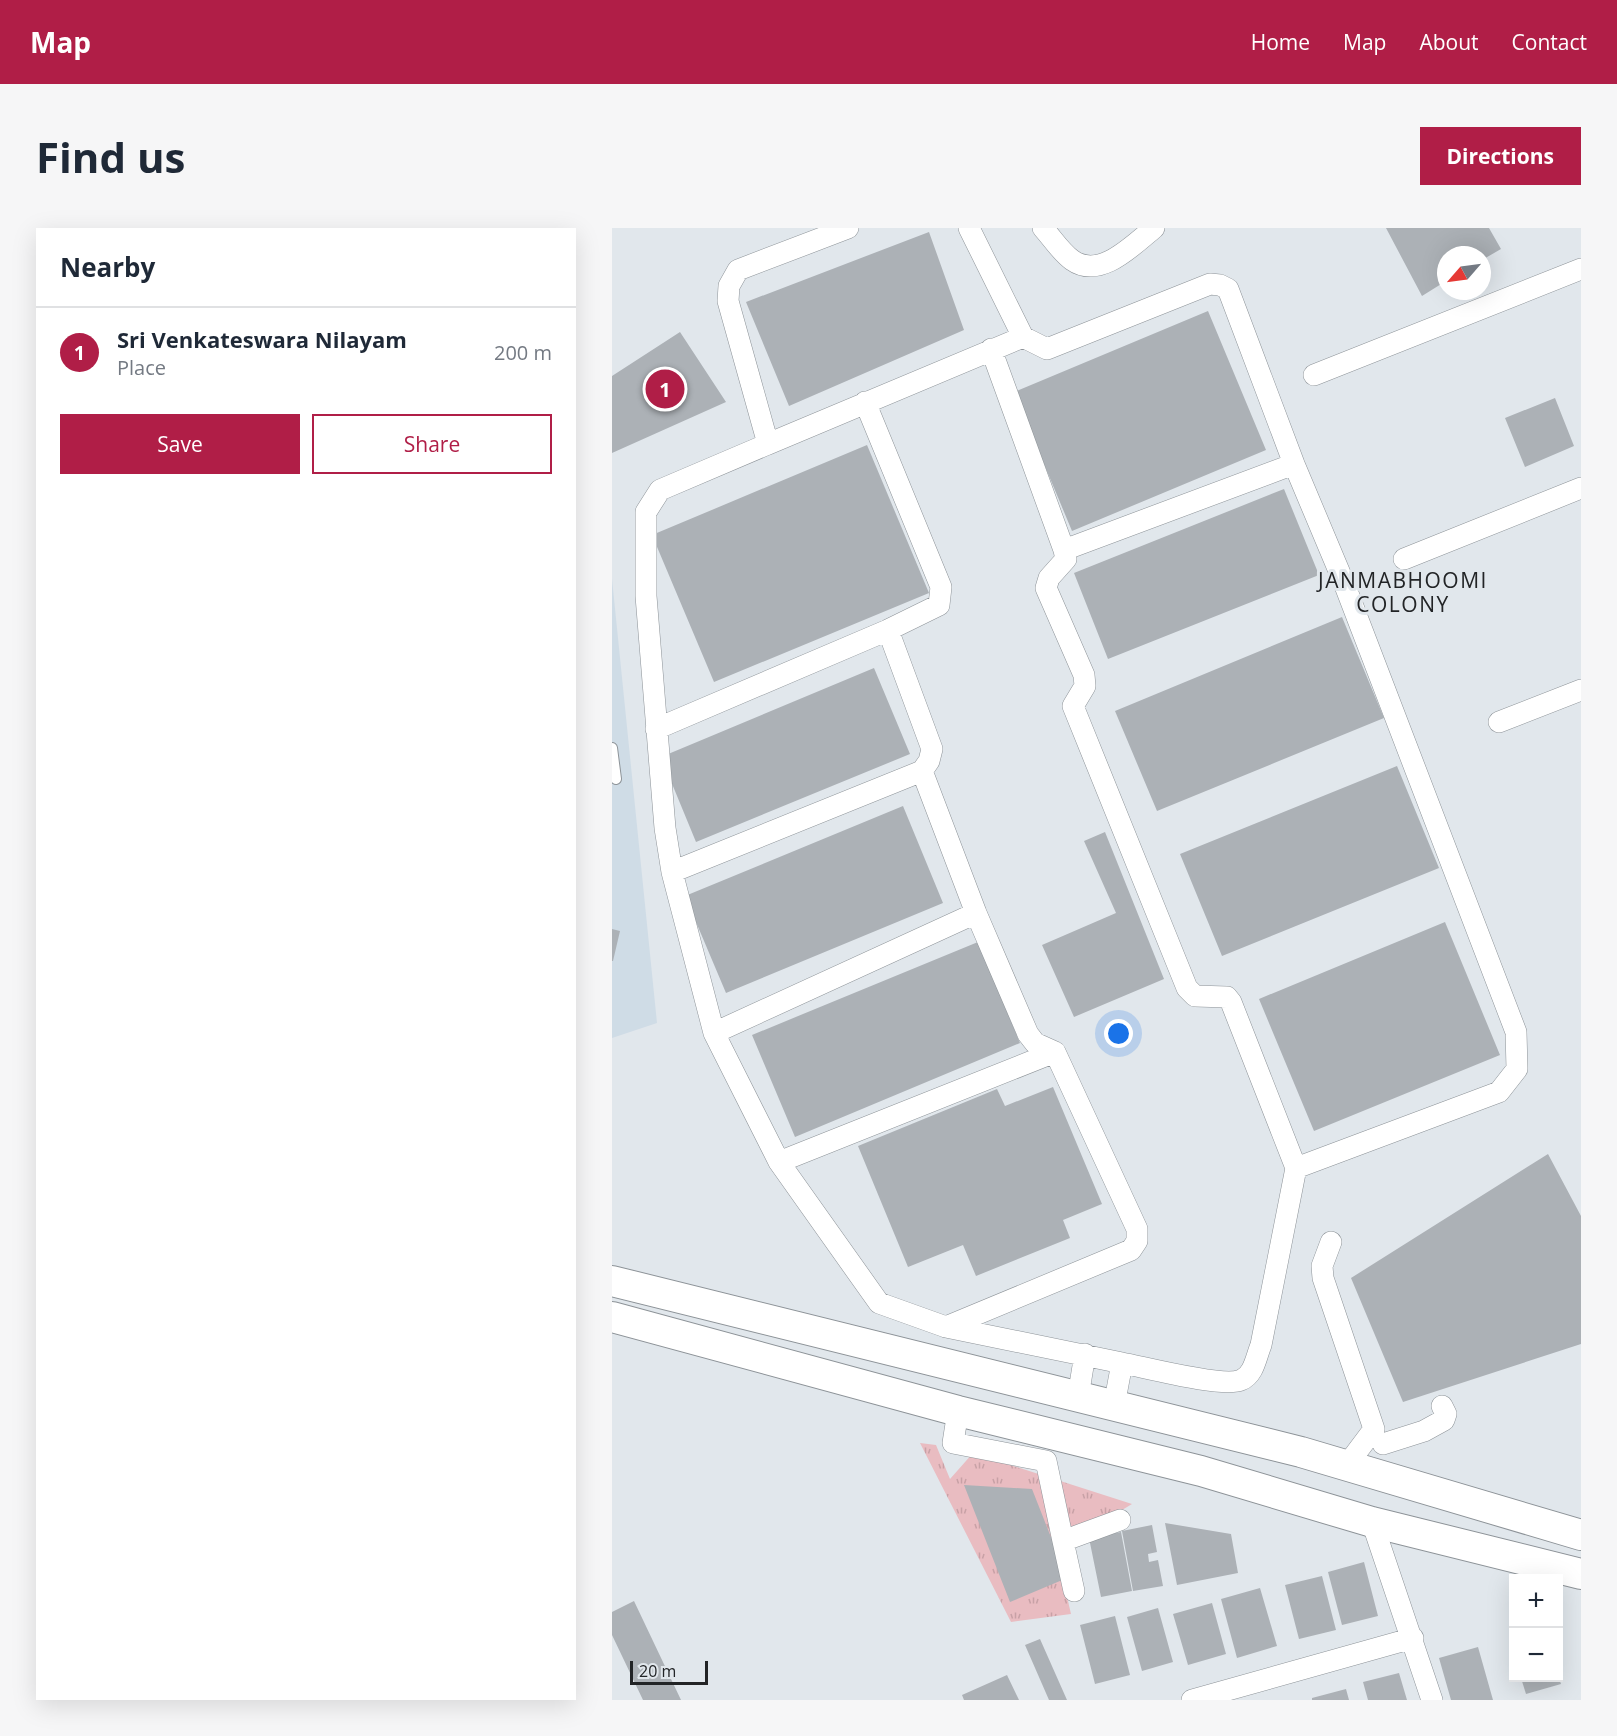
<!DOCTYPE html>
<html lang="en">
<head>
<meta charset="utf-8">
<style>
  :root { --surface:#fff; --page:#f6f6f7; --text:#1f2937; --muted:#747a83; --line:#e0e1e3; --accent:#b01e47 }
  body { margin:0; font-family:"Open Sans",sans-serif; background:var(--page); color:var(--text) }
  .controls { position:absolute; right:18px; bottom:18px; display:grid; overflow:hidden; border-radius:0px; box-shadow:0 6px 24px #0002 }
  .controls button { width:54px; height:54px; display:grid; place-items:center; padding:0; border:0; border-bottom:2px solid var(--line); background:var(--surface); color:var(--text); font:30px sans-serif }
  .compass { position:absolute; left:825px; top:18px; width:54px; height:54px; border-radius:50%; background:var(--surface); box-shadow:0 6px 24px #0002; rotate:242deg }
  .scale { position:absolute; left:18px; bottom:15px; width:78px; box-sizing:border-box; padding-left:6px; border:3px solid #222426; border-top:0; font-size:16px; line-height:21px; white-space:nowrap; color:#222426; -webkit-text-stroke:4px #e1e7ec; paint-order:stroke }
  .you { position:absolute; left:507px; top:806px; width:21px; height:21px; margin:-15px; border:4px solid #fff; border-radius:50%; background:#1a73e8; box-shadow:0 0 0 9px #1a73e833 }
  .badge { display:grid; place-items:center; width:39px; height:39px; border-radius:50%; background:var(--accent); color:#fff; font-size:20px; font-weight:700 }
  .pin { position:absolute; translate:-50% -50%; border:3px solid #fff; box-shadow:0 2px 6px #0006 }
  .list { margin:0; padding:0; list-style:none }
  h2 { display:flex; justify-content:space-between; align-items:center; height:78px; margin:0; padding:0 24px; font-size:26px }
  h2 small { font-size:20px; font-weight:400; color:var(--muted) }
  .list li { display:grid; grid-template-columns:39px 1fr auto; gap:18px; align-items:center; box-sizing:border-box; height:90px; padding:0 24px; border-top:2px solid var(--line) }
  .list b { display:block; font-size:22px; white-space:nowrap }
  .list p { margin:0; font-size:20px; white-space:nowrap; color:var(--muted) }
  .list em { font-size:20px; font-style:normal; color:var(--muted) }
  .actions { display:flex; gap:12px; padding:18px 24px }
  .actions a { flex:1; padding:14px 0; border:2px solid var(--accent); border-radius:0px; text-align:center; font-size:21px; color:var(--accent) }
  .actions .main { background:var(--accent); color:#fff }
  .map { position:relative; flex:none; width:969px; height:1472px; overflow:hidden; border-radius:0px }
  header { display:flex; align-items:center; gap:36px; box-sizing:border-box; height:84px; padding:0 30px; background:var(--accent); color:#fff }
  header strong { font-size:28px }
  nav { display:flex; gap:33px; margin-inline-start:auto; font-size:21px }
  .intro { display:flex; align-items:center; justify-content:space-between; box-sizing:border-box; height:144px; padding:0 36px }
  h1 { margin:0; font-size:42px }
  .button { padding:15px 27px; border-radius:0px; background:var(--accent); color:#fff; font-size:21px; font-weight:700 }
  main { display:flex; gap:36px; padding:0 36px }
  aside { flex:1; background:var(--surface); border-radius:0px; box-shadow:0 6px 24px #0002 }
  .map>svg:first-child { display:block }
</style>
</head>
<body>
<header>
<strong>Map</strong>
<nav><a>Home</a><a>Map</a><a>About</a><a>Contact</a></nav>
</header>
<div class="intro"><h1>Find us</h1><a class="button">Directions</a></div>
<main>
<aside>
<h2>Nearby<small></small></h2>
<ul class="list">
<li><span class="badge">1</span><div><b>Sri Venkateswara Nilayam</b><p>Place</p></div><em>200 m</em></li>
</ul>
<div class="actions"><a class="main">Save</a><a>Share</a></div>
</aside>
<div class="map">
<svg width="969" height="1472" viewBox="0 0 969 1472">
  <defs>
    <pattern id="grass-tufts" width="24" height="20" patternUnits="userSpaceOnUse" patternTransform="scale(1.5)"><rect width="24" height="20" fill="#e9bcc1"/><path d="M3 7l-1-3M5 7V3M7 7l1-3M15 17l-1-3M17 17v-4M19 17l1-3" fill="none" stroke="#c8a1a6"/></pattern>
  </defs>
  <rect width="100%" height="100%" fill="#e1e7ec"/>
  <!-- built -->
  <path fill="#cfdce6" d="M0,351L45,795L0,810Z"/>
  <!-- grass -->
  <path fill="url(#grass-tufts)" d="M308,1215L324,1217L338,1251L361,1225L520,1276L444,1322L459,1386L399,1394Z"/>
  <!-- building -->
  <path fill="#acb1b6" d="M774,0H877L889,21L870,32V27H834V53L810,68Z
    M317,4L352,102L177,178L134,74Z
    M596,83L654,222L460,303L402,164Z
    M68,104L114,174L0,225V148Z
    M943,170L962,218L913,239L893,190Z
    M255,217L317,365L102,454L40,307Z
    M672,261L707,347L496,431L462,345Z
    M730,389L772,490L545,583L503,483Z
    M262,440L298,526L84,614L49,529Z
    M785,538L827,640L610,728L568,626Z
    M291,578L331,675L114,765L73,668Z
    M493,604L552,751L462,789L430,717L504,685L472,613Z
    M833,694L888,827L702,903L647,771Z
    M0,701L8,703L1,733H0Z
    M366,714L408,815L183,909L140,807Z
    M441,859L490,976L451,992L458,1010L364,1048L351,1017L296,1039L246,918L385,861L393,878Z
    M936,926L969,988V1116L791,1174L739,1050Z
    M352,1257L420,1261L455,1350L398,1374Z
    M553,1295L619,1306L626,1345L565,1357Z
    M540,1297L545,1324L536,1326L537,1334L546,1332L551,1358L521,1363L510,1303Z
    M509,1304L520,1363L489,1369L477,1310Z
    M752,1334L766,1388L730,1397L716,1344Z
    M710,1348L724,1402L687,1411L673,1357Z
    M648,1360L665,1418L625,1430L609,1371Z
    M22,1373L69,1472H31L0,1407V1384Z
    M600,1375L614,1426L576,1437L561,1386Z
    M546,1380L561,1434L530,1443L515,1389Z
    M503,1388L518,1447L483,1456L468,1397Z
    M428,1411L455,1472H437L413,1417Z
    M866,1419L881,1472H839L827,1430Z
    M787,1445L795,1472H756L751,1454Z
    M395,1447L407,1472H352L350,1467Z
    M909,1450H947L949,1456L914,1466Z
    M734,1461L737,1472H700V1470Z"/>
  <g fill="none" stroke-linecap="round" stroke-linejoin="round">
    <defs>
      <path id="lane" d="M0,520L4,551"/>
      <path id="street" d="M236,0L126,42L117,58L116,73L156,216L48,262L34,284V368L53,600L60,644L102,805L167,934L267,1075L334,1099L510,1135
        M357,0L411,109L435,121L598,56L608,57L616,61L682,236L732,355L904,804L905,841L887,864L684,940L649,1117C644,1129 642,1147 629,1152C611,1160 532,1139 510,1135L502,1178
        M431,0C440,10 449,24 460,32C488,52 521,17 542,0
        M379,121L452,322L454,331L437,350L434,360L472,447L473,458L461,478L575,760L583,768L615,769L619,774L684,940
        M702,147L969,41
        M253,174L329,359L327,377L276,402L320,521L317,533L310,543L364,685L416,806L423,815L443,824L525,1001V1013L519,1022L334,1099
        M156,216L411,109
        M452,322L682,236
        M792,331L969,260
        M887,494L969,462
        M44,501L276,402
        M60,644L310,543
        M102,805L364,685
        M167,934L443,824
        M719,1014L710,1038L711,1050L762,1201L735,1237
        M466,1169L473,1126
        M346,1183L341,1215L434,1233L451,1313L508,1292
        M771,1216L812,1203L832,1192L834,1186L830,1178
        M760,1294L820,1472
        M451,1313L462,1363
        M580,1472L801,1410"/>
      <path id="secondary" d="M0,1053L689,1224L969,1307
        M0,1089L346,1183L589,1243L760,1294L969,1346"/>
    </defs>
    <!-- lane casing -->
    <use href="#lane" stroke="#8d9398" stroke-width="12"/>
    <!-- street casing -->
    <use href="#street" stroke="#8d9398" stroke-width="22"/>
    <!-- secondary casing -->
    <use href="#secondary" stroke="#8d9398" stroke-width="32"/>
    <!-- lane -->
    <use href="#lane" stroke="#fff" stroke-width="10"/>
    <!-- street -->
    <use href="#street" stroke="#fff" stroke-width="21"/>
    <!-- secondary -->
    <use href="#secondary" stroke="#fff" stroke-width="30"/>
  </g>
  <g text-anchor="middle" stroke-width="6" stroke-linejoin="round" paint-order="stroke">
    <!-- neighbourhood labels -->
    <g font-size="21" letter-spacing="1.5" fill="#222426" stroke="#e1e7ec">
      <text x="791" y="360">JANMABHOOMI<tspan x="791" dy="24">COLONY</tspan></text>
    </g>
  </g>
</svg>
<div class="controls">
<button>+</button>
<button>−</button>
</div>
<svg class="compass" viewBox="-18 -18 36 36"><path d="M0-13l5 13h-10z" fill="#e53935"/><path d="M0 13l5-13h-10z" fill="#747a83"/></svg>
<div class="scale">20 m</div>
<div class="you"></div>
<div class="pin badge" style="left:53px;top:161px">1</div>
</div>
</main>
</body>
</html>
